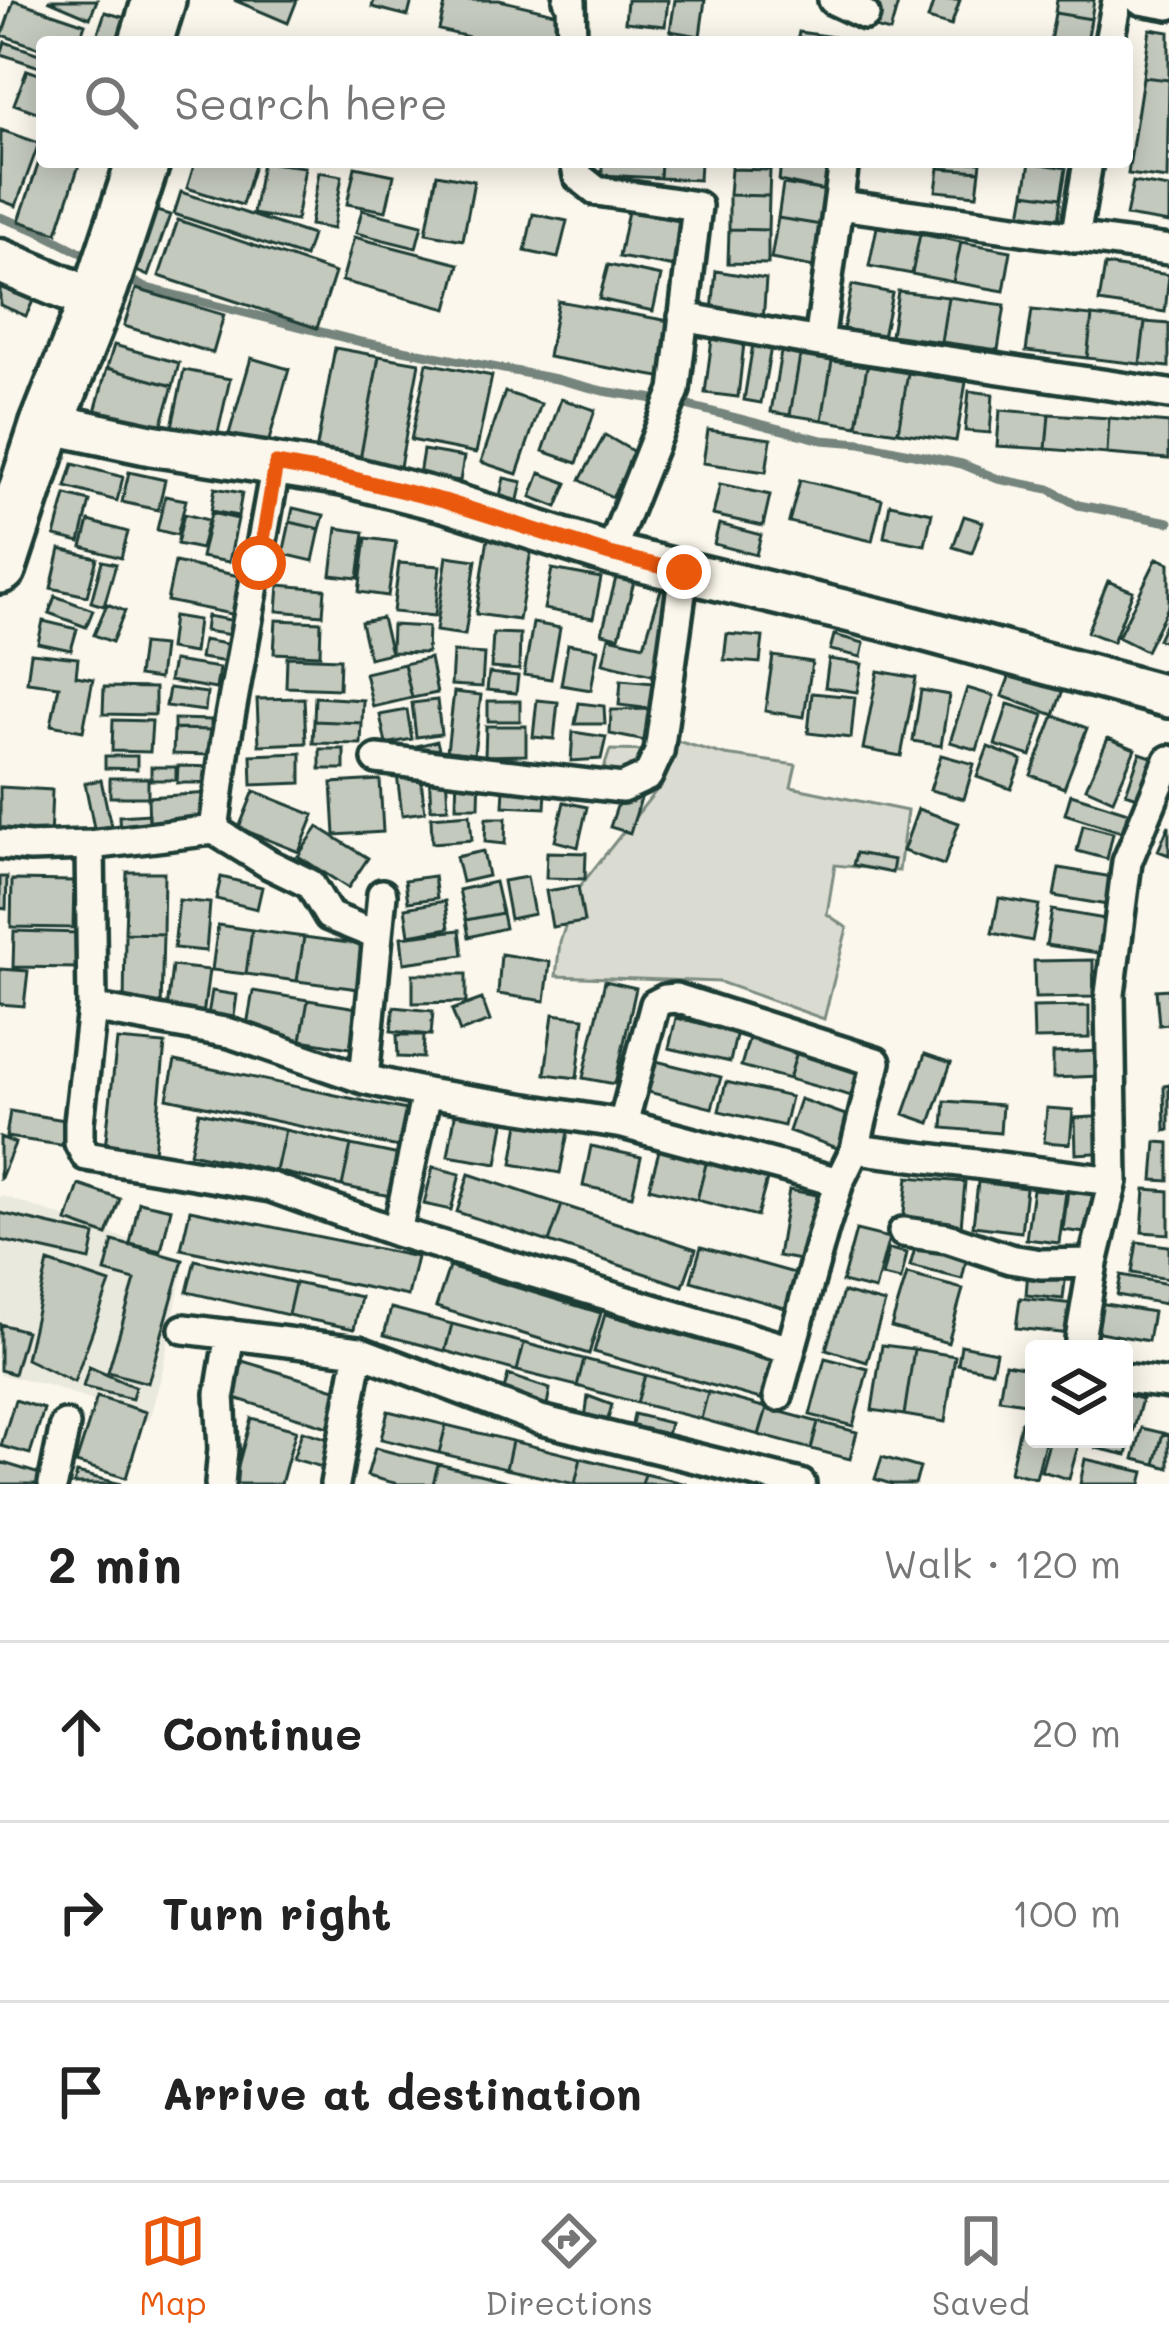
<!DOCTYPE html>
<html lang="en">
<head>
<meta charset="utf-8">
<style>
  :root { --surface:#fff; --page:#f6f6f6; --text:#222; --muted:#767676; --line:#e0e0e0; --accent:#ea580c }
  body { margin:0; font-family:Mali,sans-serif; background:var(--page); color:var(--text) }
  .controls { position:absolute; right:36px; bottom:36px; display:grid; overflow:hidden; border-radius:12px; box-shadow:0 6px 30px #0003 }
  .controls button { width:108px; height:108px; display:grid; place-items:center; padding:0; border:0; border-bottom:3px solid var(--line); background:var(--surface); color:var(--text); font:60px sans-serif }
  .stop { position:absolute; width:36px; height:36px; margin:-27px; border:9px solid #ea580c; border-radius:50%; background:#fff }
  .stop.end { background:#ea580c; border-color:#fff; box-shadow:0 3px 12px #0008 }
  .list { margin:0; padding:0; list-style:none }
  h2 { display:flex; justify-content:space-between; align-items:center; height:156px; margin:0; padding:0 48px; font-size:51px }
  h2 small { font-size:39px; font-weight:400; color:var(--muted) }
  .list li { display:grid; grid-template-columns:78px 1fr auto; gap:36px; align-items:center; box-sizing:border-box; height:180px; padding:0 48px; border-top:3px solid var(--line) }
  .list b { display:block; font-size:45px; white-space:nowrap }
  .list em { font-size:39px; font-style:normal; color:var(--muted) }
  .icon { flex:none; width:66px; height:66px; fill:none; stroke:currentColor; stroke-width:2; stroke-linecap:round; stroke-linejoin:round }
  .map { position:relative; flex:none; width:1169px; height:1484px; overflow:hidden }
  .search { position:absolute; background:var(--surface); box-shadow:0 6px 30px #0003; left:36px; right:36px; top:36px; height:132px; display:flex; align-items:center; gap:30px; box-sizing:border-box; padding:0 42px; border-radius:12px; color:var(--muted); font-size:45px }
  .sheet { height:696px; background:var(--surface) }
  nav { display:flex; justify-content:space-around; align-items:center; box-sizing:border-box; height:168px; border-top:3px solid var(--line); background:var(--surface); font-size:33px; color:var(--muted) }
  nav a { display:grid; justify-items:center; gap:6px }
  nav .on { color:var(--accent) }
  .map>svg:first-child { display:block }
</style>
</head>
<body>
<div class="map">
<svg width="1169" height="1484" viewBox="0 0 1169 1484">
  <rect width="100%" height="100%" fill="#fbf7ec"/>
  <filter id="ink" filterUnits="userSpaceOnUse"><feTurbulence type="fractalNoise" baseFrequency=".00833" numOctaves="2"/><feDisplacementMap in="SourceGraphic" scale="24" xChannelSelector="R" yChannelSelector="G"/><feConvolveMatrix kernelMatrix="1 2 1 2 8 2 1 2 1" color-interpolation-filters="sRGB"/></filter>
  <g filter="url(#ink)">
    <!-- built -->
    <path fill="#eae9de" d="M0,1195L185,1259L162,1373L149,1421L48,1385L0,1375Z"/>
    <!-- green -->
    <path fill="#dbdcd1" stroke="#7d8c82" stroke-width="3" d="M670,739L725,755L796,765L791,787L907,811L899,871L835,865L827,914L847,928L824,1019L720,982L556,976L560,942L577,890L659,787L601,777L610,750L657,751Z"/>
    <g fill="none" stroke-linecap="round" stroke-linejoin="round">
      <!-- stream -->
      <path stroke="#74847b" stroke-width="9" d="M0,217L36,230L97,261
        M122,275L143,287L361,342L556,379L603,391L674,402L822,440L861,443L962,464L998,479L1049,489L1078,505L1169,522"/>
    </g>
    <!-- building -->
    <path fill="#c4c9be" stroke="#1f3d34" stroke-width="3" d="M14,0L85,24L79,42H42V49L2,35Z
      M48,0H97L90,18Z
      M234,0H297L288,23Z
      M374,0H412L408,16L372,7Z
      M446,0H499L567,16L561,42H490L439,30Z
      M627,0H668L665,26L625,22Z
      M675,0H705L700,36L670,31Z
      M877,0H899L890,32L870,27Z
      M934,0H960L951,26L928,19Z
      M1057,0H1094L1091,19L1055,13Z
      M105,12L132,20L125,42H95Z
      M1055,13L1091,19L1087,42H1050Z
      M1150,29L1169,32V80L1143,77Z
      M799,32L848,39V42H797Z
      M5,42L42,55V68L1,54Z
      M27,70L42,75V114L14,104Z
      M1143,77L1169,80L1167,179L1128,174Z
      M1,130L39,143L16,206L0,200Z
      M42,153V162H80L57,233L19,221Z
      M195,162H255L242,205L187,188Z
      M262,162L305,167L296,221L253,214Z
      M602,162H661L660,178L602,175Z
      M661,162H700L699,180L660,178Z
      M731,162H770V170L731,169Z
      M781,162H830L826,191L779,181Z
      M939,162H981L980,171L939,168Z
      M1030,162L1066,168L1061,198L1025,193Z
      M355,167L394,175L386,211L347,204Z
      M939,168L980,171L977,195L936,191Z
      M731,169L770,170L769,196L729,195Z
      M319,172L342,176L333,229L310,225Z
      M437,174L474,181L463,240L426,233Z
      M1133,182L1169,188V223L1126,216Z
      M783,184L826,191L821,225L778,218Z
      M181,192L312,235L305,257L174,214Z
      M1025,193L1061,198L1058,221L1021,215Z
      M729,195L769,196L768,230L729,229Z
      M153,210L170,215L148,276L130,268Z
      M362,210L422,225L416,248L356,233Z
      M628,211L684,222L675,267L619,257Z
      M533,214L567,221L558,258L525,251Z
      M778,218L821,225L814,267L771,259Z
      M178,220L335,273L317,328L159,276Z
      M877,227L920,234L912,274L869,266Z
      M729,229L768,230V264L728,263Z
      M920,234L961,242L953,282L912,274Z
      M354,237L459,264L447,309L342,281Z
      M961,242L1011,251L1004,291L953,282Z
      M608,265L661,276L653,311L599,299Z
      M1105,265L1169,275L1165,312L1099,302Z
      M716,271L766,279L763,322L712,311Z
      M852,285L892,293L883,337L843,329Z
      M0,287L33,301L26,316L0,305Z
      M136,289L224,315L213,353L124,326Z
      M898,291L948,297L941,342L891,335Z
      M948,297L1005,305L998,350L941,342Z
      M558,301L675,322L665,378L548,357Z
      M1032,310L1092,316L1087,358L1026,351Z
      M1092,316L1145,322L1140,364L1087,358Z
      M1145,322L1169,324V367L1140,364Z
      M712,339L744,343L738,397L705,393Z
      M753,344L771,347L761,403L744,400Z
      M114,345L179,363L173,386L107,368Z
      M335,348L379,356L359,465L315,457Z
      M781,352L800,356L790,415L771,412Z
      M379,356L419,363L399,472L359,465Z
      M800,356L832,361L822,420L790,415Z
      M251,358L289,369L268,444L229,434Z
      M832,361L867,366L857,426L822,420Z
      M427,363L492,376L476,453L411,440Z
      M867,366L908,373L898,432L857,426Z
      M107,368L173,386L158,437L93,419Z
      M184,370L230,379L214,450L169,441Z
      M908,373L966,382L956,441L898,432Z
      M969,391L993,394L990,433L965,431Z
      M505,392L541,404L517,474L481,462Z
      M561,399L595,410L577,463L543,451Z
      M1000,410L1049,414L1046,449L997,446Z
      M1049,414L1109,418L1107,454L1046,449Z
      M1109,418L1169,423V459L1107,454Z
      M708,430L771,439L766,472L703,463Z
      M605,435L636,453L612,497L580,480Z
      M423,450L464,457L460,481L419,475Z
      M73,464L123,477L117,501L66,487Z
      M129,472L165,480L158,510L122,502Z
      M540,473L567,483L557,507L531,497Z
      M504,478L522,482L517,504L499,500Z
      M800,480L882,499L872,541L789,522Z
      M720,484L770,495L763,526L713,515Z
      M215,488L242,493L238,516L211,511Z
      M66,495L90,501L80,542L55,536Z
      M165,496L186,500L177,535L157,530Z
      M890,504L932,513L925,545L884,537Z
      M293,508L324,515L320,529L290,522Z
      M211,513L238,519L229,562L201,557Z
      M184,514L208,520L201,549L177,544Z
      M964,516L983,522L972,553L953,547Z
      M89,521L128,532L121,558L82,547Z
      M290,522L320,529L313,561L283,554Z
      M719,524L761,535L756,555L714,544Z
      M337,528L364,532L358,578L331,575Z
      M366,538L396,542L388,596L359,592Z
      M488,538L532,545L519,620L476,614Z
      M60,549L97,558L87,596L51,588Z
      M447,556L476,560L465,635L436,631Z
      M1157,558L1169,563V605L1146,651L1118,637Z
      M102,561L116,564L104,606L91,602Z
      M175,562L248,578L241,616L167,601Z
      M399,563L440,566L435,616L393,612Z
      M619,566L637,571L619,637L602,633Z
      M552,569L601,578L593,618L544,609Z
      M1108,581L1133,591L1113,642L1087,632Z
      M663,583L698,594L672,680L603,663L609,637L644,645Z
      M279,585L325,589L323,615L277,611Z
      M55,596L93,610L86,627L49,613Z
      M107,604L125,611L112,642L94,635Z
      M1169,615V644L1158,639Z
      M173,616L198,620L194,653L169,649Z
      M207,616L241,622L238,636L205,631Z
      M382,618L391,653L369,658L361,622Z
      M276,620L321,622L320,655L274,653Z
      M43,621L77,629L71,650L38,643Z
      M533,623L560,628L551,679L524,675Z
      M392,625L428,627L427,653L391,652Z
      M493,633L520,634L519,670L491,668Z
      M727,634L763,637L760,663L724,660Z
      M834,635L864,643L861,657L830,650Z
      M203,640L237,646L234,663L200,658Z
      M142,644L163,646L159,679L138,676Z
      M568,644L598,649L591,690L561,685Z
      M453,652L484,654L482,687L451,685Z
      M31,653L78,658L76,676L93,679L83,731L51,725L59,686L27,682Z
      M773,656L812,662L804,717L765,711Z
      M287,657L340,659L339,689L286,687Z
      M430,658L437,693L412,698L404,664Z
      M829,659L862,664L857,692L825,687Z
      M173,661L219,668L216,689L169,681Z
      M404,664L412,698L373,707L365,673Z
      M1013,667L1064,687L1054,715L1002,696Z
      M878,671L916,678L901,756L863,749Z
      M489,673L518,676L516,693L487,690Z
      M621,680L654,683L652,709L619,705Z
      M104,687L155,688V715L103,714Z
      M169,688L207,693L205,711L166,706Z
      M967,688L994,696L977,750L950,742Z
      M921,690L949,695L941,746L913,741Z
      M454,692L481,695L474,754L447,751Z
      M812,693L855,697L851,738L808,733Z
      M315,697L363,700L362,723L314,721Z
      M304,698L306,743L259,745L257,699Z
      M437,700L441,734L416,737L412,703Z
      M537,700L558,702L554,739L533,737Z
      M488,701H520V721H488Z
      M579,703L604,706L605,724H575Z
      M1008,704L1044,715L1031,756L995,745Z
      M652,709L650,742L610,734L611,710Z
      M407,710L412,739L386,744L380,715Z
      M1054,715L1087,728L1064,788L1031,775Z
      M174,719L211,720V730L174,729Z
      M113,720L152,721L150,752L112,751Z
      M314,721L362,723L361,744L313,743Z
      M486,726H526V755L485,756Z
      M174,729L211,730L210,755L173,754Z
      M573,732L606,737L601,759L571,761Z
      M1108,738L1135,749L1113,800L1086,788Z
      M437,741L442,761L412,768L408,748Z
      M988,747L1022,760L1011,789L977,777Z
      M320,749H344V769H320Z
      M301,753V783L252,785L251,755Z
      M1140,753L1166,762L1152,802L1126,793Z
      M941,755L974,764L964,799L930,790Z
      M105,756H137V769L105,768Z
      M178,766L216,767V783H177Z
      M151,767H176V780H151Z
      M446,770L448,808L431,809L429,771Z
      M420,771L425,812L402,815L397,774Z
      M457,771H480L479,807H456Z
      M505,771L547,773L545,808L503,806Z
      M110,778H148V797H110Z
      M101,780L113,835L96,838L85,783Z
      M380,780L383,832L335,835L332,783Z
      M625,783L644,789L630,833L610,827Z
      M0,787L52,790L50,839L0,836Z
      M254,791L314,815L299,852L239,828Z
      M210,793L212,822L149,825L148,797Z
      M1071,794L1128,812L1122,832L1065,814Z
      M564,802L587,807L578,847L555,841Z
      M918,809L959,823L944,865L903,851Z
      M149,814L150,833L120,835L119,816Z
      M470,814L472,840L432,843L431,817Z
      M486,818H506L505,844L485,842Z
      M1083,825L1113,833L1107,859L1077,851Z
      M1169,825V855L1158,851Z
      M318,827L368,858L348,888L298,856Z
      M483,851L488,876L462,882L456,857Z
      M547,852L586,853L585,879L546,878Z
      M856,853L894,860L892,873L853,865Z
      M1059,868L1112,877L1107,905L1054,896Z
      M127,872H164L163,934L125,933Z
      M434,876L437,898L408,902L405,880Z
      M0,877H7L6,909L0,908Z
      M221,877L262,887L257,909L216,899Z
      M527,877L534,914L510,919L503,881Z
      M12,880L74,881L73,928L11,927Z
      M495,882L502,913L466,920L459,890Z
      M578,886L584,922L552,927L546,891Z
      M999,898L1039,905L1032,941L992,933Z
      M179,900L210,903L206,951L174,948Z
      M445,901L449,928L409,935L405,908Z
      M1052,910L1111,920L1105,954L1046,945Z
      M502,913L505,928L469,937L466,920Z
      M218,925L252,930L246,974L212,970Z
      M252,930L304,937L297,981L246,974Z
      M460,930L463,955L404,963L401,937Z
      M14,931L79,933L78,968L13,967Z
      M125,933L163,934L161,1010L124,1009Z
      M304,937L364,945L359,989L297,981Z
      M501,954L550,962L545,1001L498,994Z
      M1093,960V997L1035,998L1034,961Z
      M172,966L209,970L202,1023L166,1019Z
      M0,969L28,971L24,1006L0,1004Z
      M413,974H466V1002L413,1003Z
      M605,981L636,988L615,1084L583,1078Z
      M1169,989V1024L1159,1025L1156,990Z
      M212,991L237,995L232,1031L206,1027Z
      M253,991L308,1000L301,1040L246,1031Z
      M482,999L490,1021L460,1032L452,1010Z
      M308,1000L357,1008L350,1048L301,1040Z
      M1089,1006V1038L1034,1039L1033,1007Z
      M394,1007L433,1011L431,1035L391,1031Z
      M553,1014L584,1018L577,1078L545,1074Z
      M676,1018L737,1031L730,1062L669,1048Z
      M751,1031L799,1045L789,1079L741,1066Z
      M397,1035H424L423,1058L398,1057Z
      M117,1040L165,1044L153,1162L104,1157Z
      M799,1045L865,1062L855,1097L789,1079Z
      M1101,1051L1102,1076L1053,1078V1053Z
      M925,1054L951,1063L930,1123L904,1114Z
      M175,1061L411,1111L403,1148L167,1098Z
      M656,1061L721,1077L712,1108L648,1092Z
      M726,1082L791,1097L784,1126L719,1111Z
      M1169,1085V1130L1165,1131L1164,1086Z
      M800,1099L857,1119L846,1151L789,1131Z
      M945,1101L1002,1105L1000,1133L943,1128Z
      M1047,1108L1073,1110L1070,1144L1044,1142Z
      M456,1110L505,1118L497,1164L448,1156Z
      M10,1111L71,1121L67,1146L6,1137Z
      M199,1112L285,1130L276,1171L190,1153Z
      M1111,1116L1112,1152L1076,1154L1075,1118Z
      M519,1123L568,1132L560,1173L512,1164Z
      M285,1130L351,1145L342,1186L276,1171Z
      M0,1137L15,1143L0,1180Z
      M1156,1142L1169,1143V1181L1153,1180Z
      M351,1145L399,1155L390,1196L342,1186Z
      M591,1146L641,1157L632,1196L583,1186Z
      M660,1147L707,1160L697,1200L649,1188Z
      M707,1160L768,1176L757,1216L697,1200Z
      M433,1167L460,1174L451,1210L424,1204Z
      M469,1174L562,1205L549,1242L457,1212Z
      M908,1177L965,1182L961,1227L903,1221Z
      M1069,1181L1105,1185L1100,1235L1063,1230Z
      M978,1182L1026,1188L1021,1232L973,1226Z
      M79,1185L120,1199L107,1235L67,1221Z
      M1033,1189L1066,1192L1059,1243L1026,1239Z
      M1145,1189L1169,1191V1234L1142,1232Z
      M789,1190L823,1196L811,1262L778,1256Z
      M139,1202L171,1209L161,1251L130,1244Z
      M562,1205L696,1249L683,1286L549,1242Z
      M190,1210L417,1257L408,1296L181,1249Z
      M0,1213L95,1235L90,1260L0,1240Z
      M856,1230L889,1238L875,1290L842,1282Z
      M113,1241L183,1260L148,1383L108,1372L135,1280L105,1272Z
      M917,1241L968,1253L962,1279L910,1266Z
      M1137,1242L1169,1246V1279L1132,1273Z
      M701,1247L805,1276L795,1311L691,1281Z
      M889,1249L907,1253L901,1280L882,1276Z
      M195,1260L295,1283L288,1315L187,1292Z
      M48,1262L110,1283L74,1382L26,1359Z
      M449,1267L601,1313L589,1354L436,1307Z
      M1028,1270L1066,1273L1063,1299L1026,1295Z
      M907,1274L963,1289L948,1343L891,1327Z
      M1121,1275L1168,1284L1165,1304L1117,1295Z
      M295,1283L361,1297L354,1329L288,1315Z
      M843,1292L885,1303L867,1362L826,1349Z
      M1020,1298L1074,1304L1070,1334L1016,1328Z
      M1099,1303L1153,1312L1148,1341L1094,1331Z
      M391,1308L452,1324L445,1351L384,1335Z
      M605,1314L779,1363L767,1401L594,1352Z
      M0,1324L26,1331L14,1374L0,1370Z
      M452,1324L524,1343L517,1371L445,1351Z
      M524,1343L584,1359L577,1386L517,1371Z
      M882,1345L914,1349L904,1415L872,1410Z
      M961,1345L996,1352L992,1371L958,1364Z
      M914,1349L955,1356L945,1422L904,1415Z
      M825,1358L868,1369L853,1426L810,1415Z
      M584,1359L645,1375L637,1403L577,1386Z
      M239,1360L339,1390L328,1427L228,1396Z
      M1005,1364L1030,1368L1025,1403L999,1399Z
      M89,1367L135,1387L132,1399L83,1387Z
      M508,1375L550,1389L547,1405L502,1397Z
      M645,1375L708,1392L701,1419L637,1403Z
      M708,1392L767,1408L759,1435L701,1419Z
      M1124,1394L1142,1399L1127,1455L1096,1448L1098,1439H1124Z
      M588,1396L612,1405L606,1426L585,1419Z
      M97,1397L146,1412L126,1478L76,1463Z
      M15,1400L44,1409L30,1454L1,1446Z
      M767,1408L818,1422L811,1449L759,1435Z
      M388,1411L446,1425L439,1453L381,1439Z
      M634,1414L670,1423L665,1443L631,1431Z
      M251,1418L296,1430L281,1484H233Z
      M818,1422L857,1432L850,1459L811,1449Z
      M1021,1422L1034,1425V1439H1046L1036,1478L1010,1472Z
      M446,1425L512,1441L506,1469L439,1453Z
      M1142,1428L1163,1433L1155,1464L1134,1459Z
      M302,1431L329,1439L322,1467L293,1459Z
      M1163,1433L1169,1435V1468L1155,1464Z
      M1050,1439H1080L1069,1479L1041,1471Z
      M512,1441L581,1458L575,1484L506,1469Z
      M375,1448L438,1464L433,1484H398L367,1476Z
      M882,1457L920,1468L915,1484H891L875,1479Z
      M581,1458L645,1474L642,1484H575Z
      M1085,1459L1144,1472L1141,1484H1080Z
      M0,1462L43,1475L41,1484H0Z
      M438,1464L519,1484H433Z
      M77,1473L121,1484H74Z
      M645,1474L687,1484H642Z"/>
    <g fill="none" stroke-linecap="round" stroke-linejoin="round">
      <defs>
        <path id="street" d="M568,0L571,1L572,42
          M833,0L865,15
          M1140,0L1169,5
          M1109,42L1117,0
          M575,162L578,176L597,191L697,206L675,390L610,554
          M840,205L1169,250
          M1075,238L1088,162
          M683,317L819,342L1169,394
          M819,342L844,162
          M377,759L622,788L648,776L659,752L684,572
          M214,830L226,739L276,464
          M0,844L30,847L90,845L214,830L269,864L310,884L329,916L376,935
          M90,845L92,1008L79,1122V1143L86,1156L271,1187L397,1232L426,1093
          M92,1008L230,1033L364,1079L426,1093L623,1124L839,1182
          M364,1079L382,894
          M623,1124L655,1004L665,999L676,998L876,1062L855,1149L839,1182L824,1229L778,1396
          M855,1149L1113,1181
          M397,1232L790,1350
          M903,1232L947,1238L1010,1259L1041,1264L1093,1263
          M184,1329L359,1351L541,1420L801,1484
          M1081,1349L1080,1339L1093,1263L1113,1181L1110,994L1127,862L1169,760
          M1124,1378L1169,1384
          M53,1484L65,1425
          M220,1484L223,1449L220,1394L230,1334
          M335,1484L359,1351"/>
        <path id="secondary" d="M48,423L151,445L342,475L444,501L610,554L897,623L1169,697"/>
        <path id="primary" d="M0,261L69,290"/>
        <path id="highway" d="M146,42L159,0
          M0,567L46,427L102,286L143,162"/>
      </defs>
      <!-- street casing -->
      <use href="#street" stroke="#1f3d34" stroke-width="36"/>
      <!-- secondary casing -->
      <use href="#secondary" stroke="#1f3d34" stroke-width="48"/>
      <!-- primary casing -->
      <use href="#primary" stroke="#1f3d34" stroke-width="51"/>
      <!-- highway casing -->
      <use href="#highway" stroke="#1f3d34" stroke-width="60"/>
      <!-- street -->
      <use href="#street" stroke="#fbf7ec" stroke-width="27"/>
      <!-- secondary -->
      <use href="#secondary" stroke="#fbf7ec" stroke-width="39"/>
      <!-- primary -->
      <use href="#primary" stroke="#fbf7ec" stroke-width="42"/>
      <!-- highway -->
      <use href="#highway" stroke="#fbf7ec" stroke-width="51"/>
    </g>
  </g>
  <g fill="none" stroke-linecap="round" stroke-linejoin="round" filter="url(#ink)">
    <!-- route -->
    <path stroke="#ea580c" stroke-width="15" d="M259,563L276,464L342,476L444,501L610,554L684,572"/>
  </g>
</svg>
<div class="controls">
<button><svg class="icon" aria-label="layers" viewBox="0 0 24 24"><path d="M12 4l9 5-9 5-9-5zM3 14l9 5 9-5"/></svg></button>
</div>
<div class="stop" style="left:259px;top:563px"></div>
<div class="stop end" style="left:684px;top:572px"></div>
<div class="search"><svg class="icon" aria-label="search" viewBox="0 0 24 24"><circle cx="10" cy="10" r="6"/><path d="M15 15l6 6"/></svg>Search here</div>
</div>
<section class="sheet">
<h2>2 min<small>Walk · 120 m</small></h2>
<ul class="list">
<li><svg class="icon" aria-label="ahead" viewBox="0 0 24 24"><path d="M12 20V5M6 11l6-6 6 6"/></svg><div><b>Continue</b></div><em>20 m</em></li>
<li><svg class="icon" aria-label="right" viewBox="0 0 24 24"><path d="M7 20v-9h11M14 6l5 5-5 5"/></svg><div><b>Turn right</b></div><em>100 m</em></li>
<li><svg class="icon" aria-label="arrive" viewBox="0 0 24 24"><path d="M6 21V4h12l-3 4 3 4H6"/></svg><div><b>Arrive at destination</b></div></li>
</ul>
</section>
<nav>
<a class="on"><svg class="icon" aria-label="map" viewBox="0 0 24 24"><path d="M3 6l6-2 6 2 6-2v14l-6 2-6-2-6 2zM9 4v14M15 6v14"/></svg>Map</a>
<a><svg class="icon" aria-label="directions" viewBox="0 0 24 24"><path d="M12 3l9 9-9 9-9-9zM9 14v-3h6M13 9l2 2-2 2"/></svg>Directions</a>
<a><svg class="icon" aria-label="saved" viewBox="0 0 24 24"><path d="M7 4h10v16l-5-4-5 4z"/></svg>Saved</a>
</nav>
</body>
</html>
